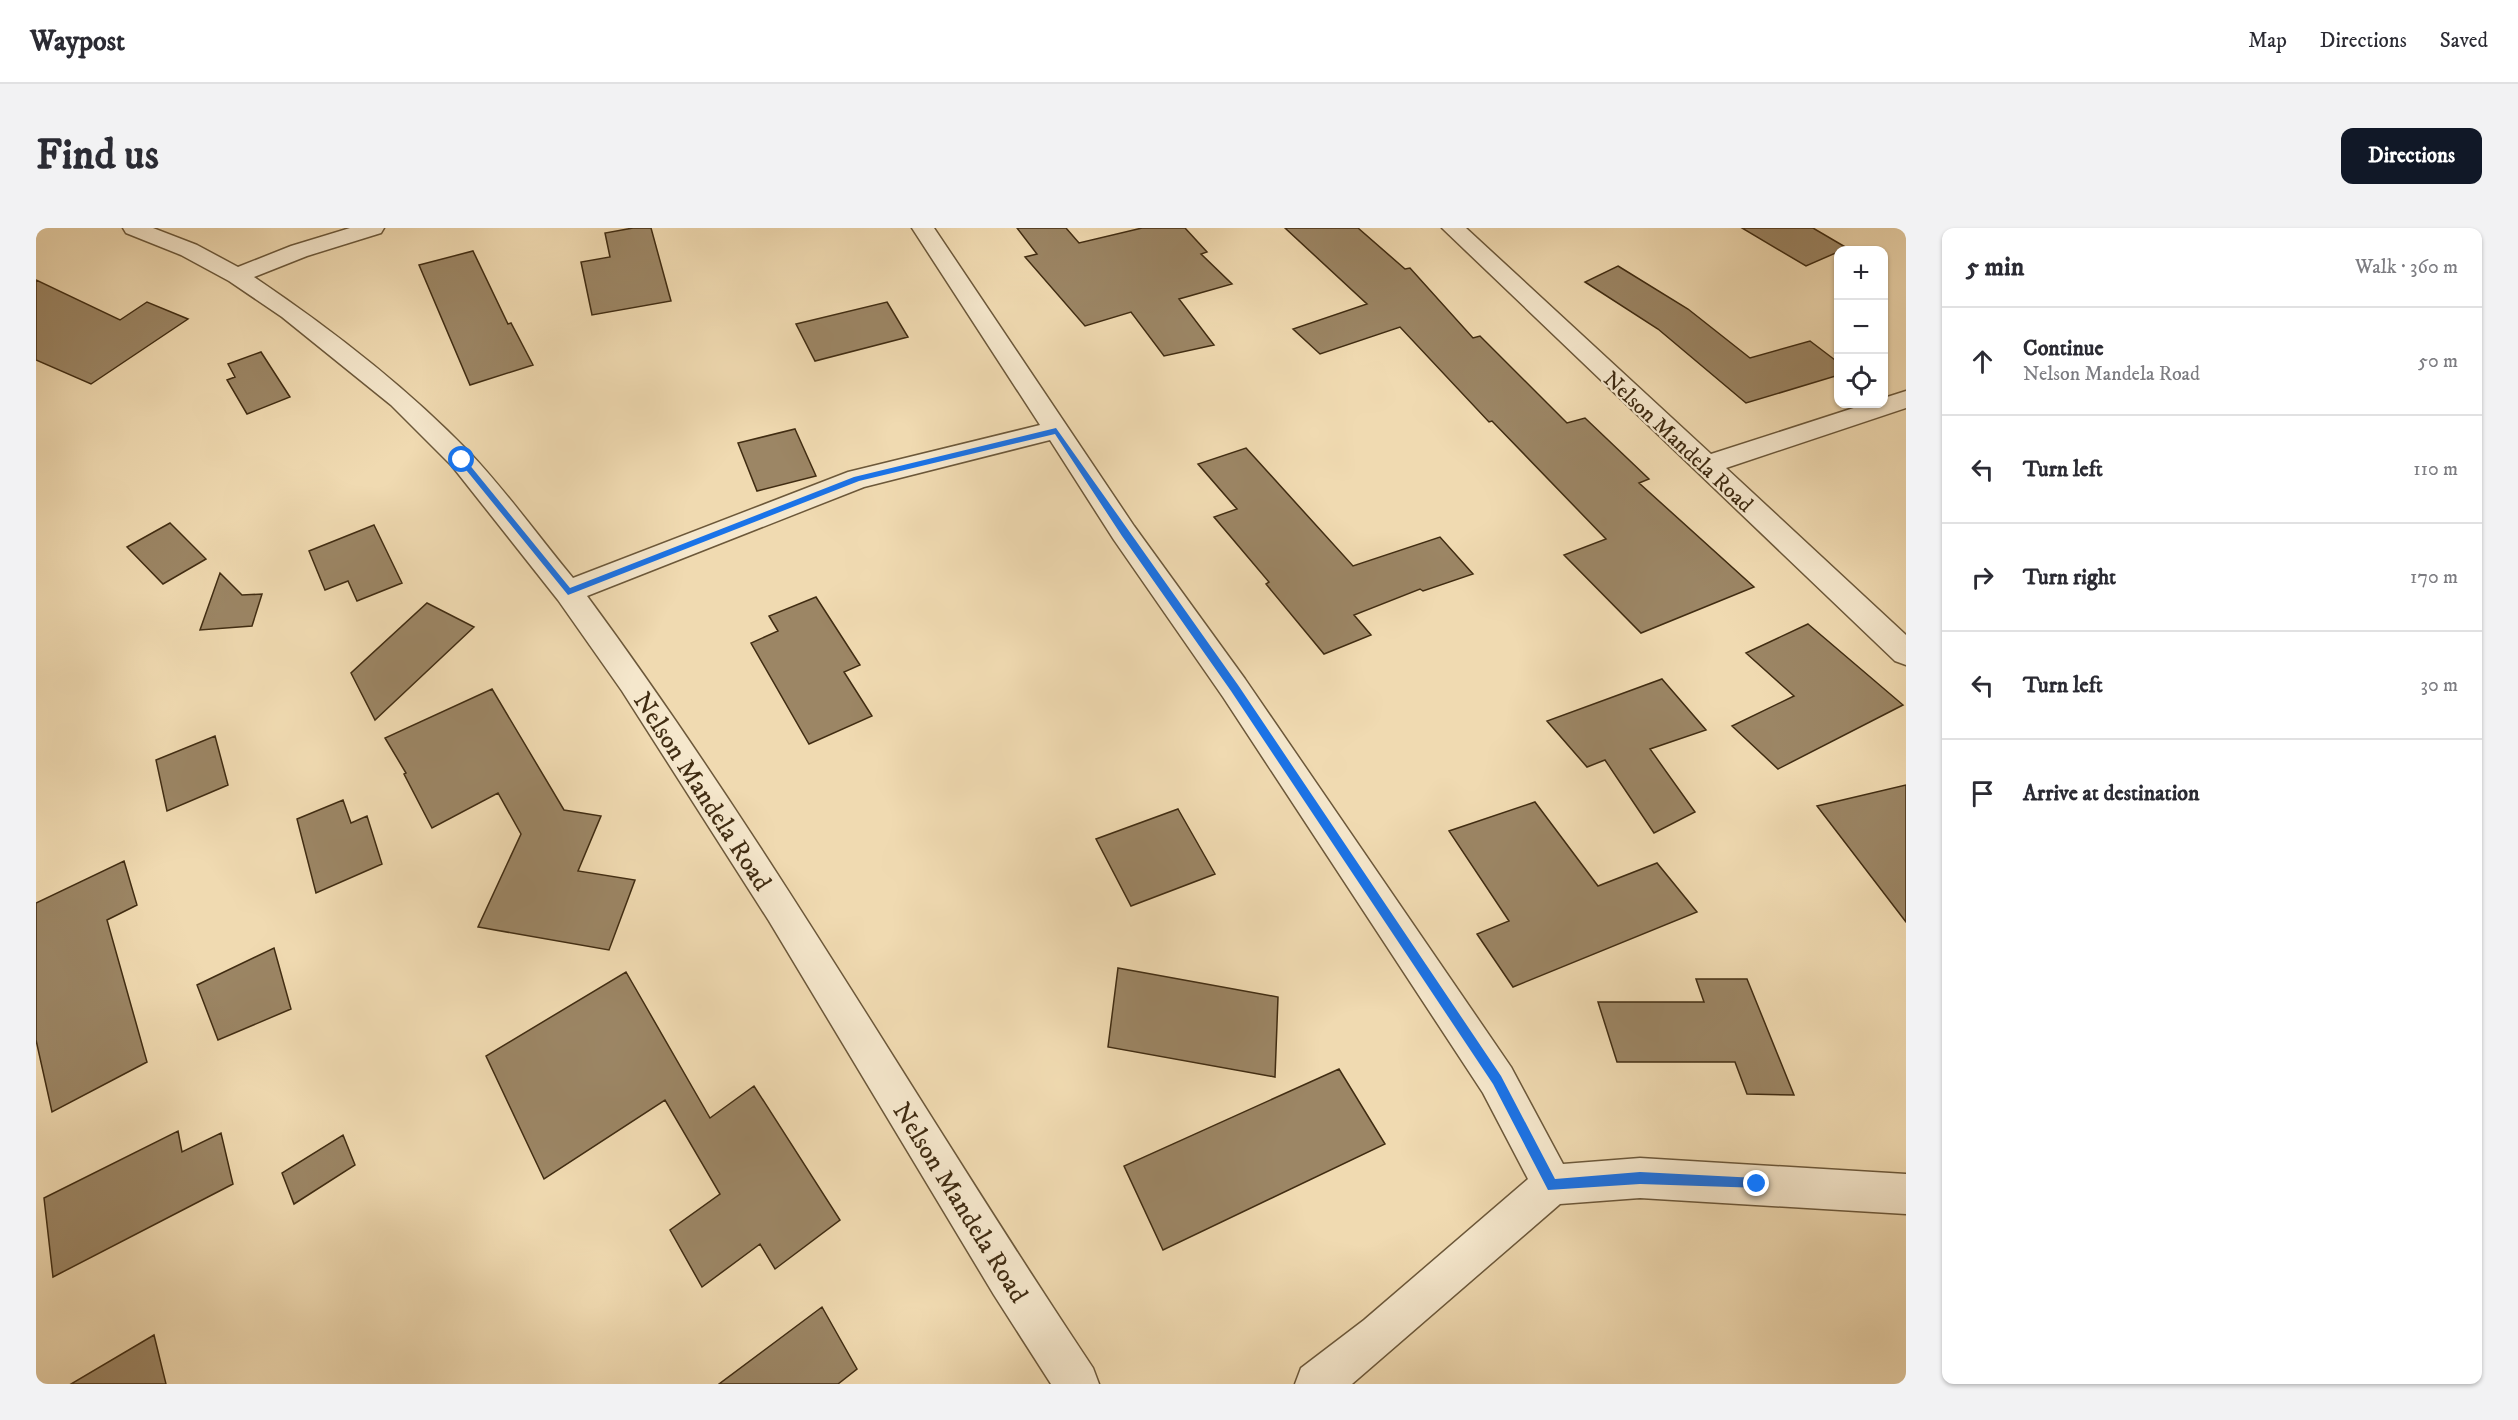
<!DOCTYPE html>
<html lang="en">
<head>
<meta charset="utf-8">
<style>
  :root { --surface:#fff; --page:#f2f2f3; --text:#2b2b33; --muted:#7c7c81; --line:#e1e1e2; --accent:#111827 }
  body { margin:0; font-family:"IM FELL DW Pica",serif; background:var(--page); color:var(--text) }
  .controls { position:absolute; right:18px; top:18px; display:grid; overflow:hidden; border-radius:12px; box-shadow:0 2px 4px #0004 }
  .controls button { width:54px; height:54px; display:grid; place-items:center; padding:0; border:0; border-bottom:2px solid var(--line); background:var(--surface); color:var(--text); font:30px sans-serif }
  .stop { position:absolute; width:18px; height:18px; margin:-14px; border:4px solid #1a73e8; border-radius:50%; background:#fff }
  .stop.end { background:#1a73e8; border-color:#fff; box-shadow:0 2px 6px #0008 }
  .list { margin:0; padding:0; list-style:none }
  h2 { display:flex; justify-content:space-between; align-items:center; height:78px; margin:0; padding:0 24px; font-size:26px }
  h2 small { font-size:20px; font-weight:400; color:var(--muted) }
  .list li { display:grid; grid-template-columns:39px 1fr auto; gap:18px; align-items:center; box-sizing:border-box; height:108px; padding:0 24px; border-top:2px solid var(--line) }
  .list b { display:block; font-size:22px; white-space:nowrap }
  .list p { margin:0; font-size:20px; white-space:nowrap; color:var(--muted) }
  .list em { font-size:20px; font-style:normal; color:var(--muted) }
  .icon { flex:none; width:33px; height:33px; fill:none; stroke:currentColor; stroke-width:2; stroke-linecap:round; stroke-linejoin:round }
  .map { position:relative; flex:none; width:1870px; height:1156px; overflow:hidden; border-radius:12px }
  header { display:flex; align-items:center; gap:36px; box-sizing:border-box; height:84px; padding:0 30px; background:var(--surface); border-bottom:2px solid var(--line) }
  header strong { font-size:28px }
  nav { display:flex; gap:33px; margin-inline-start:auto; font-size:21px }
  .intro { display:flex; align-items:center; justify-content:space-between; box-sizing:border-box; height:144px; padding:0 36px }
  h1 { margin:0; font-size:42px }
  .button { padding:15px 27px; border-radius:12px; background:var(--accent); color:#fff; font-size:21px; font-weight:700 }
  main { display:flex; gap:36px; padding:0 36px }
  aside { flex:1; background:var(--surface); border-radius:12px; box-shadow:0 2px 4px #0004 }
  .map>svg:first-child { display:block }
</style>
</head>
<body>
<header>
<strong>Waypost</strong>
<nav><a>Map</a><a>Directions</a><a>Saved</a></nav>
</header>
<div class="intro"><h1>Find us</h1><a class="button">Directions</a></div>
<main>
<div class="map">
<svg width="1870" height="1156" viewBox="0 0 1870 1156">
  <rect width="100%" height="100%" fill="#f0dab1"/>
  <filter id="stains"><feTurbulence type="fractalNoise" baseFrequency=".00333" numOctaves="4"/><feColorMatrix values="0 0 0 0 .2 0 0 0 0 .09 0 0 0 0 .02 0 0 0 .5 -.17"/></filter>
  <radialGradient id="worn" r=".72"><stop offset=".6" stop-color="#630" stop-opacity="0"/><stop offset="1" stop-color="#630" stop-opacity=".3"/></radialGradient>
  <!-- building -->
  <path fill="#9c8665" stroke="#402c12" stroke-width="1.5" d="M597,0H615L635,73L556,87L545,34L574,29L569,5Z
    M981,0H1030L1043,15L1106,0H1149L1171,24L1165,26L1196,56L1143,71L1178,117L1128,128L1095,84L1049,98L989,29L1001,26Z
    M1249,0H1322L1369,41L1374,40L1437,110L1444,108L1531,195L1549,190L1613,251L1603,255L1718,359L1605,405L1528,327L1570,311L1456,193L1453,194L1364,99L1284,126L1257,101L1331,76Z
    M1706,0H1777L1811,20L1770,38Z
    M437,23L472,96L475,95L497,137L434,157L383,37Z
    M1582,38L1652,81L1714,130L1774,113L1803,135V147L1710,175L1622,101L1549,54Z
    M0,52L84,92L111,74L152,91L55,156L0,132Z
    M851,74L872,109L779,133L760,96Z
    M225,124L254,169L211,186L191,152L199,149L192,136Z
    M759,201L780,248L721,263L702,215Z
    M1210,220L1317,338L1404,309L1437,346L1387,363L1384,361L1318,387L1335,407L1288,426L1230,356L1233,354L1178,289L1201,281L1162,236Z
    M134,295L170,331L127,356L91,319Z
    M338,297L366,355L321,373L312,353L289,362L273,323Z
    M184,345L206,367L226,366L216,398L164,402Z
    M780,369L824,437L808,444L836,488L773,516L715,415L742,403L733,388Z
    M391,375L438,399L339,492L315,445Z
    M1772,396L1867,477L1742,541L1696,498L1758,468L1710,425Z
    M1626,451L1670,502L1614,521L1659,584L1618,605L1569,532L1551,539L1511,493Z
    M456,461L528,582L565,588L542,643L599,652L573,722L442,699L485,606L462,565L396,600L368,546L370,545L349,510Z
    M179,508L192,557L131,583L120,532Z
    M1870,557V694L1781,578Z
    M307,572L315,595L331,588L346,636L280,665L261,591Z
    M1499,574L1562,658L1621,635L1661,684L1477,759L1441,706L1473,693L1413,603Z
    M1142,581L1179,646L1095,678L1060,611Z
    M88,633L101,677L71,692L111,834L16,884L0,812V675Z
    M238,720L255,781L182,812L161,757Z
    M1082,740L1242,769L1239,849L1072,819Z
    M590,744L674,890L718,858L804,992L739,1041L724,1016L666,1059L634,1002L684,966L629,872L508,951L450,828Z
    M1660,751H1711L1758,867L1711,866L1699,834H1581L1562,774H1668Z
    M1303,841L1349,916L1127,1022L1088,938Z
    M142,903L146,924L185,905L197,956L17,1049L8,970Z
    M307,907L319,937L258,976L246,945Z
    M786,1079L821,1141L802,1156H683Z
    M118,1107L130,1156H35Z"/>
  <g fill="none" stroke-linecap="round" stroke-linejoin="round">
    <defs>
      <path id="minor" d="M87,0H117L161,17L202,39L255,18L314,0H348L345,5L271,28L218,49C295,101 368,157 433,224C470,263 503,309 537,350L812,244L1004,197L876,0H898L1098,298L1209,451L1475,839L1527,936L1604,930L1870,946V986L1604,970L1524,976L1316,1156H1259L1265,1140L1328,1092L1492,951L1447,865L1187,469L1078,312L1014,212L828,259L551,368C734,616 886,884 1057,1140L1063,1156H1015L958,1067L733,693L586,463L522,372L416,238L355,177L246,89L193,53L145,27L90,5Z
        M1406,0H1430L1675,226L1830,176H1848V170L1870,163V180L1690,240L1870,407V437L1859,433Z"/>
    </defs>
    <!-- minor casing -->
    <use href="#minor" stroke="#6c583a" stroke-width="3"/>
    <!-- minor -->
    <use href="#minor" fill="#f5e7cc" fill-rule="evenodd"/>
  </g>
  <!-- route -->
  <path fill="#1a73e8" d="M1020,200L1202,457L1465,848L1519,951L1604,944L1721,950L1727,956L1725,960L1604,956L1512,962L1457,856L1195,463L1086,308L1019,206L823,253L532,367L422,232L428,230L534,360L818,249Z"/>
  <g text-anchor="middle" stroke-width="4.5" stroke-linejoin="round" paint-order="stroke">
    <!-- far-street labels -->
    <g font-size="22" fill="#402c12" stroke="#f5e7cc">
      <text transform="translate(1643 213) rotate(43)" y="8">Nelson Mandela Road</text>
    </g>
    <!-- street labels -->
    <g font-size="26" fill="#402c12" stroke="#f5e7cc">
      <text transform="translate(667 563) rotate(57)" y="9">Nelson Mandela Road</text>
      <text transform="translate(925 974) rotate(58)" y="9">Nelson Mandela Road</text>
    </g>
  </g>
  <rect width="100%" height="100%" filter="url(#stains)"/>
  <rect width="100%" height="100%" fill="url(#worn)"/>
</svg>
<div class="controls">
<button>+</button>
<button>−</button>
<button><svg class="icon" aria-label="locate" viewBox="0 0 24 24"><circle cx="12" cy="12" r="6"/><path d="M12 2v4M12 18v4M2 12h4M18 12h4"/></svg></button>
</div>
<div class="stop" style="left:426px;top:232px"></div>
<div class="stop end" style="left:1721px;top:956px"></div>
</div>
<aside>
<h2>5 min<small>Walk · 360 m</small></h2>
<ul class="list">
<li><svg class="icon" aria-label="ahead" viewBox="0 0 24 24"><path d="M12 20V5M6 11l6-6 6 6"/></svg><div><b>Continue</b><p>Nelson Mandela Road</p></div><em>50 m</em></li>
<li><svg class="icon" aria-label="left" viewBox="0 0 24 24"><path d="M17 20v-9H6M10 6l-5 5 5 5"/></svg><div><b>Turn left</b></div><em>110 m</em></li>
<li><svg class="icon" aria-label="right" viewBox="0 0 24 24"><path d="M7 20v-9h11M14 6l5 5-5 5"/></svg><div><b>Turn right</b></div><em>170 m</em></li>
<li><svg class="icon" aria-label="left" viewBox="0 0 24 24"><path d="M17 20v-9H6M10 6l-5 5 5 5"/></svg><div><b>Turn left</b></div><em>30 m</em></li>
<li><svg class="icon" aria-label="arrive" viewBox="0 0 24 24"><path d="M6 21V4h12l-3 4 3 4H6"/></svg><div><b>Arrive at destination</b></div></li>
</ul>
</aside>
</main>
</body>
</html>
